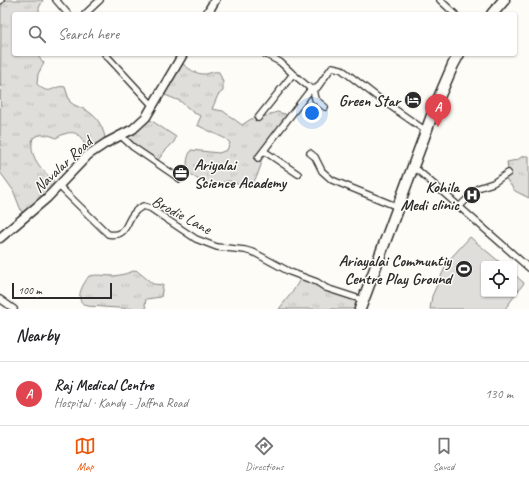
<!DOCTYPE html>
<html lang="en">
<head>
<meta charset="utf-8">
<style>
  :root { --surface:#fff; --page:#f6f6f6; --text:#202124; --muted:#757577; --line:#e0e0e0; --accent:#ea580c }
  body { margin:0; font-family:Caveat,sans-serif; background:var(--page); color:var(--text) }
  .controls { position:absolute; right:12px; bottom:12px; display:grid; overflow:hidden; border-radius:4px; box-shadow:0 1px 3px #0004 }
  .controls button { width:36px; height:36px; display:grid; place-items:center; padding:0; border:0; border-bottom:1px solid var(--line); background:var(--surface); color:var(--text); font:20px sans-serif }
  .scale { position:absolute; left:12px; bottom:10px; width:100px; box-sizing:border-box; padding-left:4px; border:2px solid #2b2b2b; border-top:0; font-size:11px; line-height:14px; white-space:nowrap; color:#2b2b2b; -webkit-text-stroke:3px #fdfcf7; paint-order:stroke }
  .you { position:absolute; left:312px; top:113px; width:14px; height:14px; margin:-10px; border:3px solid #fff; border-radius:50%; background:#1a73e8; box-shadow:0 0 0 6px #1a73e833 }
  .badge { display:grid; place-items:center; width:26px; height:26px; border-radius:50%; background:var(--accent); color:#fff; font-size:13px; font-weight:700 }
  .pin { position:absolute; translate:-50% -33px; filter:drop-shadow(0 1px 2px #0008) }
  .pin::after { content:''; position:absolute; top:21px; width:14px; height:12px; background:inherit; clip-path:polygon(0 0,100% 0,50% 100%) }
  .list { margin:0; padding:0; list-style:none }
  h2 { display:flex; justify-content:space-between; align-items:center; height:52px; margin:0; padding:0 16px; font-size:17px }
  h2 small { font-size:13px; font-weight:400; color:var(--muted) }
  .list li { display:grid; grid-template-columns:26px 1fr auto; gap:12px; align-items:center; box-sizing:border-box; height:64px; padding:0 16px; border-top:1px solid var(--line) }
  .list b { display:block; font-size:15px; white-space:nowrap }
  .list p { margin:0; font-size:13px; white-space:nowrap; color:var(--muted) }
  .list em { font-size:13px; font-style:normal; color:var(--muted) }
  .icon { flex:none; width:22px; height:22px; fill:none; stroke:currentColor; stroke-width:2; stroke-linecap:round; stroke-linejoin:round }
  .map { position:relative; flex:none; width:529px; height:309px; overflow:hidden }
  .search { position:absolute; background:var(--surface); box-shadow:0 1px 3px #0004; left:12px; right:12px; top:12px; height:44px; display:flex; align-items:center; gap:10px; box-sizing:border-box; padding:0 14px; border-radius:4px; color:var(--muted); font-size:15px }
  .sheet { height:116px; background:var(--surface) }
  nav { display:flex; justify-content:space-around; align-items:center; box-sizing:border-box; height:56px; border-top:1px solid var(--line); background:var(--surface); font-size:11px; color:var(--muted) }
  nav a { display:grid; justify-items:center; gap:2px }
  nav .on { color:var(--accent) }
  .map>svg:first-child { display:block }
</style>
</head>
<body>
<div class="map">
<svg width="529" height="309" viewBox="0 0 529 309">
  <defs>
    <pattern id="grass-tufts" width="24" height="20" patternUnits="userSpaceOnUse"><rect width="24" height="20" fill="#dfdeda"/><path d="M3 7l-1-3M5 7V3M7 7l1-3M15 17l-1-3M17 17v-4M19 17l1-3" fill="none" stroke="#c0bfbb"/></pattern>
  </defs>
  <rect width="100%" height="100%" fill="#fdfcf7"/>
  <filter id="ink" filterUnits="userSpaceOnUse"><feTurbulence type="fractalNoise" baseFrequency=".025" numOctaves="2"/><feDisplacementMap in="SourceGraphic" scale="8" xChannelSelector="R" yChannelSelector="G"/><feConvolveMatrix kernelMatrix="1 2 1 2 8 2 1 2 1" color-interpolation-filters="sRGB"/></filter>
  <g filter="url(#ink)">
    <!-- grass -->
    <path fill="url(#grass-tufts)" stroke="#858482" d="M1,0H43L39,8V14H14V54H36L44,63L38,74L37,84C51,98 53,84 65,87L70,102C75,106 79,107 84,109C98,116 104,128 106,143L88,155C83,135 76,126 56,138C48,134 41,133 33,138C27,159 46,173 59,186L24,218L13,190L0,172Z
      M179,61C187,67 195,75 206,74C211,73 213,71 219,72L223,82V91L218,95L212,109L223,111L242,125L251,119L266,116L277,112L285,114L290,120L282,132L264,151L261,159V165L257,176L251,186C239,190 238,181 228,181C224,181 222,184 219,185C216,186 210,184 207,183C189,177 182,168 191,150L219,153L227,150L230,143L226,139L197,125L201,116L194,113L180,101L160,93Z
      M146,117L176,137L174,142L164,152L156,163L120,135Z
      M523,156H529V198L515,191L506,179L508,170L507,162L517,160Z
      M136,270L153,284L163,285L161,297L146,299L145,305L147,309C132,309 118,308 103,307C98,306 93,307 88,306C72,302 83,284 89,276C98,274 106,276 114,276C122,275 129,273 136,270Z
      M302,276L363,300L360,309H279L293,291Z"/>
    <!-- garden -->
    <path fill="#dfdeda" stroke="#858482" d="M470,237L502,264H484V294H514V274L524,283L505,309H430L432,296L448,261Z"/>
    <g fill="none" stroke-linecap="round" stroke-linejoin="round">
      <defs>
        <path id="street" d="M56,0L68,14
          M440,0L455,14
          M0,1L1,0
          M85,14L100,0
          M105,54L153,106
          M265,54L280,62L293,74L311,89L317,88L332,67L341,69L376,96L426,131
          M313,89L315,99L325,107
          M258,118L293,74
          M120,135L133,147L180,179
          M264,151L298,174
          M310,153L315,157L322,171L332,180L398,207
          M258,158L311,89
          M413,166L529,268
          M59,186L108,234C128,238 125,221 135,212C137,209 140,208 143,206L150,208L196,239L217,247L245,250L255,253L290,272L317,282L326,288L363,300
          M459,207L478,188L493,183L508,173
          M0,299L14,309"/>
        <path id="secondary" d="M207,14L215,0
          M0,238L47,198L88,155L106,143L133,129L146,117L183,54"/>
        <path id="highway" d="M492,14L504,0
          M360,309L437,102L453,65L459,54"/>
      </defs>
      <!-- street casing -->
      <use href="#street" stroke="#2b2b2b" stroke-width="8"/>
      <!-- secondary casing -->
      <use href="#secondary" stroke="#2b2b2b" stroke-width="11"/>
      <!-- highway casing -->
      <use href="#highway" stroke="#2b2b2b" stroke-width="13"/>
      <!-- street -->
      <use href="#street" stroke="#fdfcf7" stroke-width="5.5"/>
      <!-- secondary -->
      <use href="#secondary" stroke="#fdfcf7" stroke-width="8"/>
      <!-- highway -->
      <use href="#highway" stroke="#fdfcf7" stroke-width="10"/>
    </g>
  </g>
  <!-- icons -->
  <defs>
    <symbol id="hotel-disc" viewBox="-11 -11 22 22"><circle r="9.5" fill="#2b2b2b" stroke="#fdfcf7"/><path d="M-6-4.5h1.5V1H6V5H4.5V3h-9V5H-6ZM-4 0a1.8 1.8 0 1 1 3.6 0ZM.5 0V-2.5h3Q6-2.5 6 0Z" fill="#fff"/></symbol>
    <symbol id="office-disc" viewBox="-11 -11 22 22"><circle r="9.5" fill="#2b2b2b" stroke="#fdfcf7"/><path d="M-6-3h4V-5.5h4V-3h4V5H-6ZM-1-4.5V-3h2v-1.5ZM-6 0V1H6V0Z" fill="#fff"/></symbol>
    <symbol id="hospital-disc" viewBox="-11 -11 22 22"><circle r="9.5" fill="#2b2b2b" stroke="#fdfcf7"/><path d="M-5-5h3v3.5h4V-5h3V5h-3V1.5h-4V5h-3Z" fill="#fff"/></symbol>
    <symbol id="stadium-disc" viewBox="-11 -11 22 22"><circle r="9.5" fill="#2b2b2b" stroke="#fdfcf7"/><path d="M0-5a6.5 5 0 1 0 0 10a6.5 5 0 1 0 0-10ZM-3.5-1.8h7v3.6h-7Z" fill="#fff"/></symbol>
  </defs>
  <g fill-rule="evenodd">
    <use href="#hotel-disc" x="403" y="90" width="20" height="20"/>
    <use href="#office-disc" x="171" y="163" width="20" height="20"/>
    <use href="#hospital-disc" x="462" y="185" width="20" height="20"/>
    <use href="#stadium-disc" x="454" y="259" width="20" height="20"/>
  </g>
  <g text-anchor="middle" stroke-width="3" stroke-linejoin="round" paint-order="stroke">
    <!-- poi labels -->
    <g font-size="16" font-weight="bold" fill="#2b2b2b" stroke="#fdfcf7" text-anchor="end">
      <text x="400" y="106">Green Star</text>
      <text x="194" y="170" text-anchor="start">Ariyalai<tspan x="194" dy="18">Science Academy</tspan></text>
      <text x="459" y="192">Kohila<tspan x="459" dy="18">Medi clinic</tspan></text>
      <text x="451" y="266">Ariayalai Communtiy<tspan x="451" dy="18">Centre Play Ground</tspan></text>
    </g>
    <!-- street labels -->
    <g font-size="16" fill="#2b2b2b" stroke="#fdfcf7">
      <text transform="translate(62 164) rotate(-43)" y="6">Navalar Road</text>
      <text transform="translate(182 214) rotate(28)" y="6">Brodie Lane</text>
    </g>
  </g>
</svg>
<div class="controls">
<button><svg class="icon" aria-label="locate" viewBox="0 0 24 24"><circle cx="12" cy="12" r="6"/><path d="M12 2v4M12 18v4M2 12h4M18 12h4"/></svg></button>
</div>
<div class="scale">100 m</div>
<div class="you"></div>
<div class="pin badge" style="left:438px;top:127px;background:#e0444e">A</div>
<div class="search"><svg class="icon" aria-label="search" viewBox="0 0 24 24"><circle cx="10" cy="10" r="6"/><path d="M15 15l6 6"/></svg>Search here</div>
</div>
<section class="sheet">
<h2>Nearby<small></small></h2>
<ul class="list">
<li><span class="badge" style="background:#e0444e">A</span><div><b>Raj Medical Centre</b><p>Hospital · Kandy - Jaffna Road</p></div><em>130 m</em></li>
</ul>
</section>
<nav>
<a class="on"><svg class="icon" aria-label="map" viewBox="0 0 24 24"><path d="M3 6l6-2 6 2 6-2v14l-6 2-6-2-6 2zM9 4v14M15 6v14"/></svg>Map</a>
<a><svg class="icon" aria-label="directions" viewBox="0 0 24 24"><path d="M12 3l9 9-9 9-9-9zM9 14v-3h6M13 9l2 2-2 2"/></svg>Directions</a>
<a><svg class="icon" aria-label="saved" viewBox="0 0 24 24"><path d="M7 4h10v16l-5-4-5 4z"/></svg>Saved</a>
</nav>
</body>
</html>
